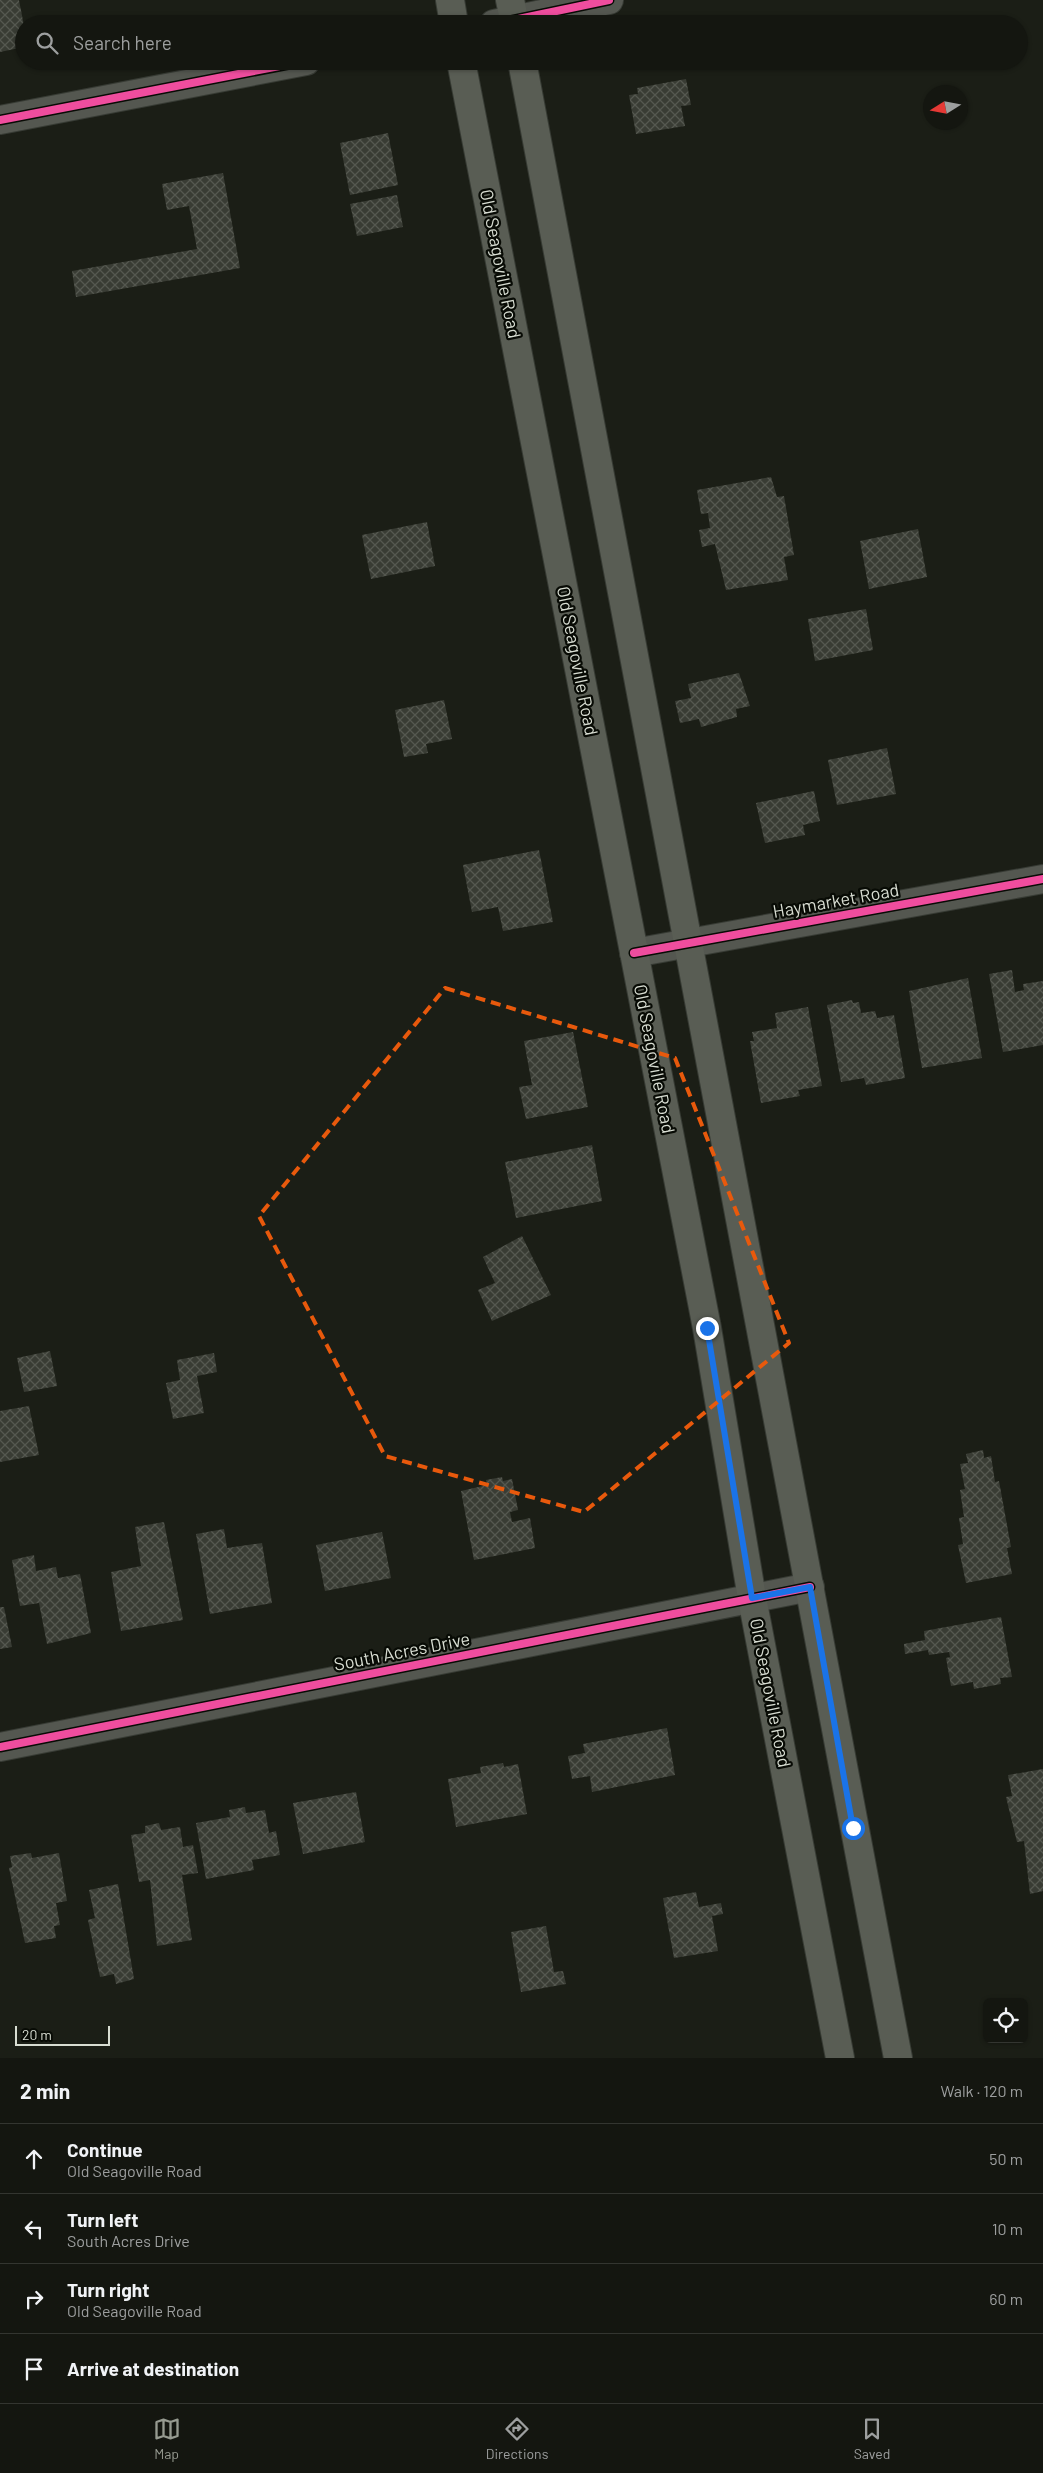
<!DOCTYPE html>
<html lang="en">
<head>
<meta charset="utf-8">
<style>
  :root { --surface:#141610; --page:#1d1f19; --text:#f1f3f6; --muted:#9d9f9f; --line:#333530; --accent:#969a90 }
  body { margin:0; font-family:Barlow,sans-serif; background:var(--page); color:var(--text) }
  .controls { position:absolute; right:15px; bottom:15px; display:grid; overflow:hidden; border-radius:8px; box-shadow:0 1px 4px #0004 }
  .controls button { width:45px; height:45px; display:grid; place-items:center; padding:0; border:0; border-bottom:1px solid var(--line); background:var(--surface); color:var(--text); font:25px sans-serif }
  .compass { position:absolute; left:923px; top:85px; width:45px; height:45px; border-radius:50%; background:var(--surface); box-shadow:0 1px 4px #0004; rotate:259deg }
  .scale { position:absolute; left:15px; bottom:12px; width:95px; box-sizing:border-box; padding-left:5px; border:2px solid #d8ddd2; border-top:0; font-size:14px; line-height:18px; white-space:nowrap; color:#d8ddd2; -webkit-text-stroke:4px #080b05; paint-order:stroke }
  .stop { position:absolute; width:15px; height:15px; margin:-11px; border:4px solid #1a73e8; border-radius:50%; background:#fff }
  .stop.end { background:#1a73e8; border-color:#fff; box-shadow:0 1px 5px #0008 }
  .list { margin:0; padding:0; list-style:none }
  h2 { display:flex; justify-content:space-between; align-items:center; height:65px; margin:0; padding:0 20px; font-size:21px }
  h2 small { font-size:16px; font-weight:400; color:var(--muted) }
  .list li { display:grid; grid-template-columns:32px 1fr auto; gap:15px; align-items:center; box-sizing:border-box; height:70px; padding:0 20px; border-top:1px solid var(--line) }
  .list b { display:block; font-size:19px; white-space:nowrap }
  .list p { margin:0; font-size:16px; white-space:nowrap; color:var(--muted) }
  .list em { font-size:16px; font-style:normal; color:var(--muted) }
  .icon { flex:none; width:28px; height:28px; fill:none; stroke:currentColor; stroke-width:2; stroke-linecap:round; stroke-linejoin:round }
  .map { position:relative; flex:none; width:1043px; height:2058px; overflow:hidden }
  .search { position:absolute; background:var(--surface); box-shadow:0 1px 4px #0004; left:15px; right:15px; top:15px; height:55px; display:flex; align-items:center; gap:12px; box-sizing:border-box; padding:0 18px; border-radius:28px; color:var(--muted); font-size:19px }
  .sheet { height:345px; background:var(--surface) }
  nav { display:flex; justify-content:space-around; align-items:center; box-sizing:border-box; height:70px; border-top:1px solid var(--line); background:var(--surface); font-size:14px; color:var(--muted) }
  nav a { display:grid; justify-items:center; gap:2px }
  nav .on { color:var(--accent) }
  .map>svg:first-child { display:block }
</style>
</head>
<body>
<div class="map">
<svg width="1043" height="2058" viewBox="0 0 1043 2058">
  <defs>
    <pattern id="building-cross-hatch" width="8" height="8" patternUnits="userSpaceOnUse" patternTransform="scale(1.25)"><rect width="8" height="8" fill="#393c34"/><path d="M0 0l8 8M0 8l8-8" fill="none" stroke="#555850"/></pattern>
  </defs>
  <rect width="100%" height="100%" fill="#1b1e16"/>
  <!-- building -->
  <path fill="url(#building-cross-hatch)" d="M0,0H19L24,26V47L0,52Z
    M686,79L691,105L681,106L685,126L636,134L629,95L638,94L637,88Z
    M388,133L398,185L350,195L340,143Z
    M223,173L240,268L76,297L72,271L197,249L189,206L167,210L162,184Z
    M397,195L403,227L357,236L350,204Z
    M771,477L777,497L784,496L794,555L784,557L788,580L726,590L715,544L702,547L699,530L710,528L708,513L701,514L697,490Z
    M427,522L435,566L371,579L362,535Z
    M918,529L927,577L869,589L860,541Z
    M866,609L873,650L815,661L808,619Z
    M739,673L750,706L736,709L737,717L701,727L699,719L680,723L675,701L691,698L688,684Z
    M444,700L452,739L426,744L428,753L404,757L395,710Z
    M887,748L896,794L837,805L828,760Z
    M814,791L820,821L803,825L805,835L765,843L756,803Z
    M539,850L553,922L503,931L498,907L472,912L463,865Z
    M1012,970L1015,992L1024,990L1023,984L1043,981V1045L1003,1052L989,974Z
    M968,978L982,1058L922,1068L909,991Z
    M852,1000L853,1003L859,1002L861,1013L875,1011L877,1018L894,1015L905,1078L866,1085L864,1078L841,1082L827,1005Z
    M808,1007L822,1086L798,1090L800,1096L761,1103L750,1041H754L752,1032L777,1028L775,1013Z
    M573,1032L588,1107L526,1119L519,1087L532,1085L524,1041Z
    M592,1145L602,1201L516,1218L505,1162Z
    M522,1236L551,1295L492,1321L478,1290L495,1283L483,1257Z
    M50,1351L57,1386L24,1392L17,1358Z
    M214,1353L217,1372L197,1376L204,1413L173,1419L166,1383L180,1380L177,1360Z
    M29,1406L39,1455L0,1462V1411Z
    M983,1450L984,1458L991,1456L995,1482L999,1481L1011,1547L1007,1548L1012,1574L966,1583L958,1545L963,1544L959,1518L964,1517L960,1490L965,1489L960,1464L968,1463L966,1454Z
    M502,1477L503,1481L512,1479L518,1510L510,1512L512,1522L530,1518L535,1548L474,1560L461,1491L487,1485L486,1480Z
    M164,1522L183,1620L121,1631L111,1572L141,1566L135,1527Z
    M224,1529L227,1548L262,1543L272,1603L210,1614L196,1534Z
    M382,1532L391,1578L325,1591L316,1545Z
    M34,1555L36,1571L56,1567L58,1578L80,1574L91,1633L47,1644L39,1603L20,1606L12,1560Z
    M0,1607H4L12,1647L0,1649Z
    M1001,1617L1012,1677L1000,1678L1001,1684L974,1689L973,1682L951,1686L946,1658L950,1657L949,1652L929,1655L928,1650L905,1654L904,1644L925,1640L924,1631Z
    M667,1728L675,1775L592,1792L590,1776L572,1779L568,1756L585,1753L583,1744Z
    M503,1763L504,1767L518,1764L527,1814L456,1827L448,1779L481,1773L480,1767Z
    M1043,1769V1891L1030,1894L1024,1841L1017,1842L1006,1797L1012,1796L1008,1775Z
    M356,1792L365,1842L303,1854L293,1803Z
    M245,1807L246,1813L265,1810L269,1833L276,1831L280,1855L252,1860L254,1870L206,1879L196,1823L230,1817L229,1810Z
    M159,1823L161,1830L180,1827L183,1847L193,1845L198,1873L182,1875L192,1940L157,1946L150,1880L139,1882L131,1835L145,1833V1826Z
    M31,1853L32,1858L59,1853L67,1901L56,1903L60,1925L54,1926L56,1938L25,1943L9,1868L12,1867L10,1856Z
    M118,1884L134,1979L116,1984L114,1974L100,1977L88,1920L95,1918L89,1890Z
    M696,1892L699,1907L721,1903L723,1914L712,1916L718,1951L674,1958L663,1898Z
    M546,1926L554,1972L563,1971L566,1984L521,1992L511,1932Z"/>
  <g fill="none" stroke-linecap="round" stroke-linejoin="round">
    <defs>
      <path id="minor" d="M494,24L609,0
        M0,120L306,61
        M634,953L1043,879"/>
      <path id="tertiary" d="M0,1747L810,1587"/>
      <path id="secondary" d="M450,0L454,24
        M510,0L515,24
        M461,61L707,1328L752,1598L840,2058
        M522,61L898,2058"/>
    </defs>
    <!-- minor casing -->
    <use href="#minor" stroke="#373b34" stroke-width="30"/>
    <!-- tertiary casing -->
    <use href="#tertiary" stroke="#373b34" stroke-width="30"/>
    <!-- secondary casing -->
    <use href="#secondary" stroke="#373b34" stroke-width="30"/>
    <!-- minor -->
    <use href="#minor" stroke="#545750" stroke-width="28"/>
    <!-- tertiary -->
    <use href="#tertiary" stroke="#545750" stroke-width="28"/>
    <!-- secondary -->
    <use href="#secondary" stroke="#595d54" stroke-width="28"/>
    <defs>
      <path id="cycleway" d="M494,24L609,0
        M0,120L306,61
        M634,953L1043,879
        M0,1747L810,1587"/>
    </defs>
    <!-- cycleway casing -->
    <use href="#cycleway" stroke="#080b05" stroke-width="11"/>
    <!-- cycleway -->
    <use href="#cycleway" stroke="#ef4d9e" stroke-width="8"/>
  </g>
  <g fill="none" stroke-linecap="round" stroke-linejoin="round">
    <!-- route -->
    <path stroke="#1a73e8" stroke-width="6" d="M707,1328L752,1598L810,1587L853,1828"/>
  </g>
  <!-- marked area -->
  <path fill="none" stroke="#e8590c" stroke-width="4" stroke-dasharray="10 6" stroke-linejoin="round" d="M445,988L675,1058L789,1343L584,1512L385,1456L259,1216Z"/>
  <g text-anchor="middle" stroke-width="4.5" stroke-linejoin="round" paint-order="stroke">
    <!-- street labels -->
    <g font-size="18" fill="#d8ddd2" stroke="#080b05">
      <text transform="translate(500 264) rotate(79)" y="6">Old Seagoville Road</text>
      <text transform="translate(577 661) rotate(79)" y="6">Old Seagoville Road</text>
      <text transform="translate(836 901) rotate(-10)" y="6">Haymarket Road</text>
      <text transform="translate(654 1059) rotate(79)" y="6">Old Seagoville Road</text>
      <text transform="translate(402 1652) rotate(-11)" y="6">South Acres Drive</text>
      <text transform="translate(770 1693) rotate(79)" y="6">Old Seagoville Road</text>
    </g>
  </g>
</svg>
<div class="controls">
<button><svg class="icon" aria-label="locate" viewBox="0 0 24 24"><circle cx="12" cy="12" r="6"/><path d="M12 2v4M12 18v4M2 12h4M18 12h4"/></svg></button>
</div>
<svg class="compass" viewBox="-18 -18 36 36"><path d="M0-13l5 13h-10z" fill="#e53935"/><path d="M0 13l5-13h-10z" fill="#9d9f9f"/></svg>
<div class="scale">20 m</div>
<div class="stop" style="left:853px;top:1828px"></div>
<div class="stop end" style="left:707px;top:1328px"></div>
<div class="search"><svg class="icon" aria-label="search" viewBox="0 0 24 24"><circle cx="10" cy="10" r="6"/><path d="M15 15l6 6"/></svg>Search here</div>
</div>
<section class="sheet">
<h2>2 min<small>Walk · 120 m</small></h2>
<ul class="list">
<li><svg class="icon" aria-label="ahead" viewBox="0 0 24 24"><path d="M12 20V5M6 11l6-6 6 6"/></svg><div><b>Continue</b><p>Old Seagoville Road</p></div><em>50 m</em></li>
<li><svg class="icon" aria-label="left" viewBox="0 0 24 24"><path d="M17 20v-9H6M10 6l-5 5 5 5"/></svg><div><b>Turn left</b><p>South Acres Drive</p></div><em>10 m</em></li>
<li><svg class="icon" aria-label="right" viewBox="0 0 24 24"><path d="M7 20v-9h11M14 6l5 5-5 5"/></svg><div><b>Turn right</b><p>Old Seagoville Road</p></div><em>60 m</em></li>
<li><svg class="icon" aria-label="arrive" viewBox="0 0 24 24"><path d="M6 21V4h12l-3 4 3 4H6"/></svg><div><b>Arrive at destination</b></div></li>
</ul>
</section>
<nav>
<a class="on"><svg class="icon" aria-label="map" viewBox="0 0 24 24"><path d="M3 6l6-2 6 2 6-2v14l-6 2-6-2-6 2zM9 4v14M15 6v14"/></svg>Map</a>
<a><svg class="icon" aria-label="directions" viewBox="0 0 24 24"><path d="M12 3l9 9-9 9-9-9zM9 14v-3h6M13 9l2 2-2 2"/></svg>Directions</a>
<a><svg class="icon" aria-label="saved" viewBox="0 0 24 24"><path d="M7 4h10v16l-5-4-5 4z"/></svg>Saved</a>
</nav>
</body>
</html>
